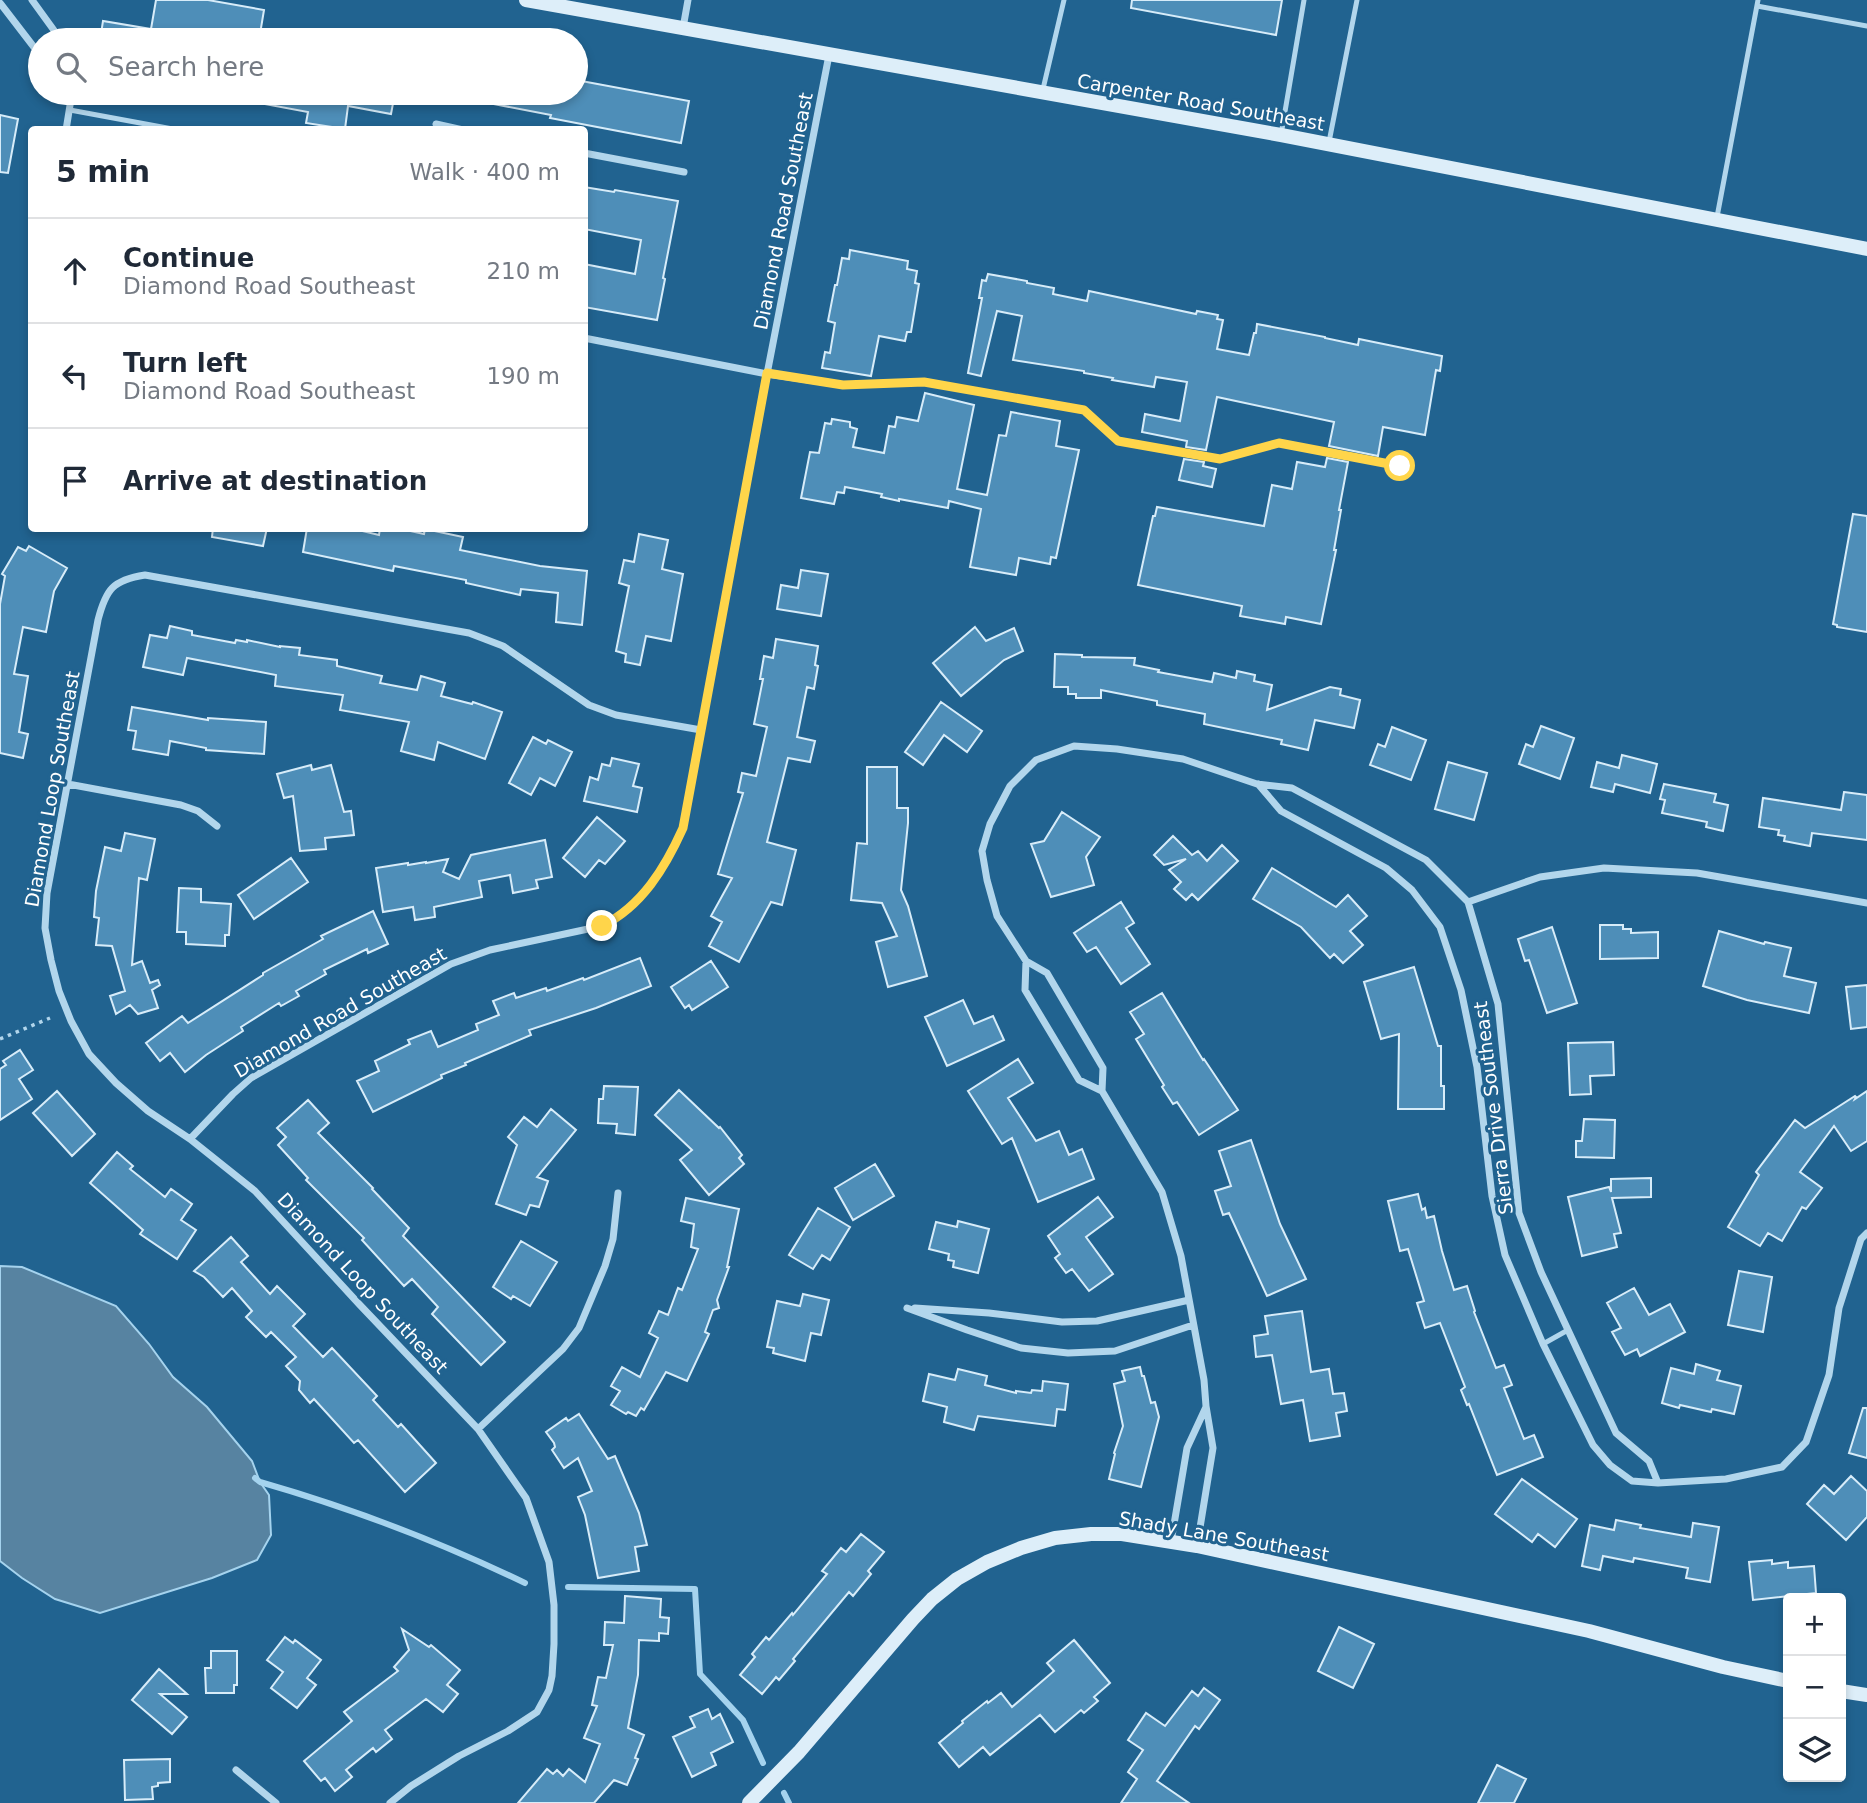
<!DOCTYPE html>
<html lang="en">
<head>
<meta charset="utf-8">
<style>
  :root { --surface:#fff; --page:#f2f2f3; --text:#1f2937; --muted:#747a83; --line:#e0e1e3 }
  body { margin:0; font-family:"DejaVu Sans",sans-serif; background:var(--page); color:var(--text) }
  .controls { position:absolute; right:21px; bottom:21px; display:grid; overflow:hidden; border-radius:7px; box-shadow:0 4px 10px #0003 }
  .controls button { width:63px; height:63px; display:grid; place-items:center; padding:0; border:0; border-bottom:2px solid var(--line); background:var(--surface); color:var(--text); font:35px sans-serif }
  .stop { position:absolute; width:21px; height:21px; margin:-16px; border:5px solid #ffd54a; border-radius:50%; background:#fff }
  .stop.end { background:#ffd54a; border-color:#fff; box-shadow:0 2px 7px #0008 }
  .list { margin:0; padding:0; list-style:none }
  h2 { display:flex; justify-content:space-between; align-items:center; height:91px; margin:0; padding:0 28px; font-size:30px }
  h2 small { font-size:23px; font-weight:400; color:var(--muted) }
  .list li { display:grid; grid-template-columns:46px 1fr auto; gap:21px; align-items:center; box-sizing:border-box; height:105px; padding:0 28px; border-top:2px solid var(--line) }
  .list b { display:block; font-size:26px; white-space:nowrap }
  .list p { margin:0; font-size:23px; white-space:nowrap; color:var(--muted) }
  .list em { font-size:23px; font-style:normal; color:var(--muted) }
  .icon { flex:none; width:38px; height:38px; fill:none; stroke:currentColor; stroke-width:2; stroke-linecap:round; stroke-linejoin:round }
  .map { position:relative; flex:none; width:1867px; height:1803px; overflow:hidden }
  .search { position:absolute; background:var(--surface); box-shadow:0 4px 10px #0003; left:28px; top:28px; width:560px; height:77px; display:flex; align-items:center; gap:18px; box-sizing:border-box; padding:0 24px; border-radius:38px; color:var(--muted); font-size:26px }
  .panel { position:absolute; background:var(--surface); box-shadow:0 4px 10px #0003; left:28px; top:126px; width:560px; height:406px; border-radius:7px }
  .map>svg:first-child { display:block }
</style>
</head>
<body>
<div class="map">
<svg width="1867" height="1803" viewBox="0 0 1867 1803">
  <rect width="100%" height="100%" fill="#216390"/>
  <!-- water -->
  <path fill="#5783a1" stroke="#a5d3ee" stroke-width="2" d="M0,1266L22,1267L116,1306L149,1344L173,1377L207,1407L252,1461L260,1482L269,1495L271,1535L257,1560L212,1578L100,1613L55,1599L22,1578L0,1561Z"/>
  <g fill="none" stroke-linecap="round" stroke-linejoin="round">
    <!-- stream -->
    <path stroke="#a5d3ee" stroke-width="6" d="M255,1478L260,1482C351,1508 440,1542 525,1583
      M568,1587L695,1589L700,1674L743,1720L763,1763
      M784,1793L789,1803"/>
  </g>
  <!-- building -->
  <path fill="#4e8eb8" stroke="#d7ecf9" stroke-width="2" d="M156,0H208L264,10L259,40H206L167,34V40H100L103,21L151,29Z
    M1132,0H1282L1276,35L1131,8Z
    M576,80L689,101L681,143L550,118L551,115L478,101L479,93H576Z
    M250,93H395L391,114L348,106L345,129L306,123L308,112L249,101Z
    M0,115L18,119L8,173L0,172Z
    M584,187L614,192L615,190L678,201L663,278L665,279L657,320L584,307V264L635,274L641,240L584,229Z
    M850,250L908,261L907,269L917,271L915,283L919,284L911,332H907L905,341L879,336L871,376L822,368L825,352L830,353L835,323L828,321L835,285H837L842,258L849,259Z
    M988,274L1027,281V283L1054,288L1053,294L1087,301L1089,291L1196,314L1197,311L1218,315L1217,319L1223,320L1217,349L1249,355L1254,333H1256L1257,324L1325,337V338L1358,345L1359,339L1442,356L1440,371L1436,370L1425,435L1383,427L1378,456L1329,446L1334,422L1217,397L1206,450L1186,447L1187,441L1142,432L1145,414L1180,421L1187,382L1156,377L1154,387L1112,380L1113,378L1084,373V371L1013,360L1022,316L997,311L981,376L968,373L982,298H979L982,280L986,281Z
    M925,393L974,405L957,489L987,495L999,435L1006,436L1011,412L1060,421L1056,446L1079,450L1056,558L1051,557L1050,564L1019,558L1016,575L970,567L981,509L949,501L948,508L899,499V501L881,497L882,494L845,487L844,493L837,492L834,504L801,498L810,452L819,453L825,423L831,424L832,419L850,422V427L857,429L853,447L884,453L889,426L895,427L897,417L918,421Z
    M1327,458L1348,462L1339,510H1341L1334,550H1336L1321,624L1286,617L1285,624L1240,616L1242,606L1138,585L1153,516H1155L1157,507L1264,526L1272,485L1292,489L1297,462L1325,467Z
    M1184,459L1204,462L1203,466L1216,469L1212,487L1179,480Z
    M1853,514L1867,516V632L1837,627V625L1833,624Z
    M213,528H267L263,546L212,537Z
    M307,528H350L379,535L380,528H397L424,534L425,529L463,537L460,550L540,566L587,571L582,625L556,622L558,593L521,589L520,595L466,583V580L394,566L393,571L303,552Z
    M639,534L668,540L662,569L683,574L671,641L646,636L640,665L625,662L626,654L616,651L629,586L619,583L624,560L634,562Z
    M29,546L67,568L54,591L46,632L23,627L14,674L28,676L19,732L28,734L23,758L0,753V604L5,576L2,574L18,547L26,551Z
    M801,570L828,574L821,616L777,609L781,585L798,588Z
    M170,626L192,631V635L235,643L236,640L247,642V640L280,647V646L300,648L299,655L337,660V666L382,676L380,683L417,690L421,676L445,683L441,696L472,704L473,702L502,712L485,759L438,742L434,760L401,751L409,722L340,710L343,695L275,686L276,675L187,658L183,675L143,667L150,635L167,638Z
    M975,627L986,641L1014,628L1023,651L1004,660L961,696L933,663Z
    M776,639L818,646L815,665L818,666L814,689L807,687L797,737L815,741L810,762L788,758L767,842L796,850L782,905L771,902L739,962L709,946L722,922L711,916L732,878L718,874L743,793L738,792L742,773L756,776L767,727L754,724L763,679H760L764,656L773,658Z
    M1055,654L1082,655V657L1135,658L1134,665L1159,670L1158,672L1212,682L1214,673L1236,678L1237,671L1255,675L1254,681L1272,685L1267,710L1330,687L1341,689L1340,695L1360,700L1354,728L1315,720L1308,750L1281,744L1282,740L1204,724L1205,714L1157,705V701L1101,690V698H1076V694H1068V687H1054Z
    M941,702L982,731L967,752L944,735L923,765L905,752Z
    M132,707L208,720V718L266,722L264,754L206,750V748L170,741L168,755L133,749L136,731L128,730Z
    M1541,726L1574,738L1560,779L1519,764L1526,744L1533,747Z
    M1392,727L1426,740L1411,780L1370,765L1378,744L1385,747Z
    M533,737L546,744L548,740L572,752L555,786L540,778L531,795L509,783Z
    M1622,755L1657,764L1650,793L1615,784L1613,792L1591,787L1597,762L1619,768Z
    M612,758L639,764L633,786L642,788L637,812L584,801L590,777L598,780L602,764L610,766Z
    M1448,762L1487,773L1474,820L1435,809Z
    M311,765L312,770L331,765L344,812L351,811L354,835L325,838L326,849L300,851L293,796L284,798L277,774Z
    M867,767H897V808H908V823L901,890L908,906L927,976L888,987L876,942L897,936L882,903L851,900L857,843L867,844Z
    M1664,784L1716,794L1714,802L1728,805L1723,831L1706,827L1707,822L1662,813L1665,800L1660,799Z
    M1844,792L1867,795V840L1812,833L1810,846L1784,841L1785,836L1778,835L1779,830L1759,827L1763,798L1841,810Z
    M1062,812L1100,837L1086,857L1094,885L1051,897L1031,844L1044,841Z
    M597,817L625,841L605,864L599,860L585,877L563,858Z
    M125,833L155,839L147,880L139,878L132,965L142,961L150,983L158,980L160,985L152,990L158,1008L138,1014L130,1005L116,1014L110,996L125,991L112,946L96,945L99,918L94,917L96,891L105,847L121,851Z
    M1173,836L1192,855L1198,851L1207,861L1222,845L1238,861L1198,900L1192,894L1186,900L1174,889L1181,882L1169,870L1186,859L1164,865L1154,855Z
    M545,840L552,877L536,880L538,888L513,893L510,875L479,881L482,897L434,907L435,917L415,920L413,907L383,912L376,868L408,863V865L426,862V863L448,859L443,872L459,879L471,855Z
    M291,858L308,882L254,919L238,895Z
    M1272,868L1336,907L1348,895L1367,916L1350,931L1363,945L1343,963L1334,954L1330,958L1301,927L1253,899Z
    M179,888L201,889V902L231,904L229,935H225V946L186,944V932H177Z
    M1121,902L1134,923L1126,928L1150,964L1121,984L1096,947L1087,952L1074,933Z
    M373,911L388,944L368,953L367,949L324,970L326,974L296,991L299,996L281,1006L279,1003L241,1027L243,1031L206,1055L185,1072L170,1053L160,1061L146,1043L182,1016L188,1023L263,975V973L323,939L321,936Z
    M1600,925H1623V929H1631V933L1658,932V958L1600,959Z
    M1552,927L1577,1003L1547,1013L1529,960L1525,961L1518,939Z
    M1719,931L1764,944L1765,942L1791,948L1784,976L1816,983L1809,1013L1747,1000L1703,986Z
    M640,958L651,986L596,1008L529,1030L531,1035L465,1063L466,1065L441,1075L442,1078L373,1112L357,1081L379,1071L375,1061L410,1044L408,1040L431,1031L438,1047L478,1030L476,1024L499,1015L493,1001L514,993L516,998L546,988L547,991L583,978L584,980Z
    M711,961L728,987L692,1010L689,1005L685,1008L671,987Z
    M1414,967L1438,1046H1441V1086H1444V1109H1398L1399,1034L1381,1039L1364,982Z
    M1867,985V1027L1851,1029L1846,987Z
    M1162,993L1203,1060L1204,1059L1238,1110L1199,1135L1177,1102L1173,1104L1162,1087L1164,1085L1136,1039L1144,1034L1130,1012Z
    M963,1000L974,1024L993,1016L1004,1040L947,1066L925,1017Z
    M1613,1042L1614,1075L1590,1076L1591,1094L1570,1095L1568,1043Z
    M20,1050L33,1070L19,1079L32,1099L0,1120V1069L6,1065L3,1061Z
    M1018,1059L1033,1083L1008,1098L1036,1141L1059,1131L1069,1155L1082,1149L1094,1179L1038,1202L1012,1138L1002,1144L968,1091Z
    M604,1086L638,1087L635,1135L616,1133L617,1124L598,1123L599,1099H603Z
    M679,1090L719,1128L720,1127L742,1155L739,1158L744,1164L709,1195L680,1160L692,1150L655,1115Z
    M57,1091L95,1134L72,1156L33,1113Z
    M1867,1091V1141L1851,1151L1834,1126L1800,1172L1822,1188L1806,1209L1802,1207L1782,1241L1768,1233L1760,1246L1728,1227L1759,1175L1756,1172L1795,1120L1805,1128L1855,1096L1856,1097L1855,1099Z
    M308,1100L329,1123L318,1133L373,1188L372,1189L409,1228L403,1236L505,1342L481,1365L432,1314L438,1307L412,1279L404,1286L362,1240L364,1238L306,1180L308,1178L278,1145L286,1137L277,1128Z
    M551,1109L576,1130L537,1177L548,1181L539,1207L530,1205L526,1215L496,1204L517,1145L508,1137L524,1117L537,1127Z
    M1584,1119L1615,1120L1614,1158L1576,1157V1141H1582Z
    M1251,1140L1280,1224L1306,1279L1267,1296L1229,1213L1223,1215L1215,1191L1231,1186L1219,1151Z
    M117,1152L133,1166L130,1169L165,1197L171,1189L192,1204L181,1220L196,1230L177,1259L140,1234L143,1230L90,1183Z
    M875,1164L894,1196L853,1220L835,1188Z
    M1651,1178V1197L1612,1198L1621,1233L1614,1234L1617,1247L1582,1256L1568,1197L1609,1187L1611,1192V1179Z
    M1418,1194L1422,1210L1425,1208L1427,1218L1434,1216L1442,1251L1454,1290L1467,1286L1475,1311L1474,1312L1496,1368L1504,1365L1512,1385L1504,1388L1524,1439L1534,1435L1543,1457L1497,1475L1469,1404L1467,1405L1461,1390L1465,1387L1440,1323L1425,1328L1417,1303L1424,1301L1408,1249L1400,1251L1388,1201Z
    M1098,1197L1113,1217L1086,1237L1113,1274L1089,1291L1072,1269L1066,1273L1055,1258L1060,1254L1048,1236Z
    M686,1198L739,1209L727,1267H729L717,1300L719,1308L713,1310L705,1332L709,1334L687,1381L666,1372L644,1410L641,1408L636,1416L628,1412L626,1414L611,1405L620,1391L611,1386L622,1367L640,1377L658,1338L649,1333L659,1311L668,1315L678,1288L682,1290L698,1249L691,1247L694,1224L681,1221Z
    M818,1208L850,1227L830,1260L822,1255L813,1269L789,1255Z
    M958,1221L989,1229L978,1273L953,1267L954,1261L948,1260L949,1254L929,1249L936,1222L957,1227Z
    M231,1237L248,1256L241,1262L270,1294L277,1286L305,1314L293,1326L323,1357L332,1348L377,1396L373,1400L398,1427L401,1424L436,1463L405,1492L358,1440L354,1443L314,1399L310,1403L299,1390L300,1381L286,1366L296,1357L271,1332L266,1337L246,1317L252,1311L232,1288L223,1297L204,1277L194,1271Z
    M521,1241L557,1262L530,1306L513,1296L511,1299L493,1287Z
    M1739,1271L1772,1277L1763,1332L1728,1325Z
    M1634,1288L1649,1315L1670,1304L1685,1332L1640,1356L1637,1349L1625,1355L1612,1332L1621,1328L1607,1303Z
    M803,1294L829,1300L821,1335L811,1333L805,1361L773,1353L774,1348L767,1347L777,1301L800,1306Z
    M1302,1311L1311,1372L1329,1369L1333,1394L1344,1393L1347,1411L1336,1413L1340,1436L1310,1441L1303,1400L1281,1404L1272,1355L1256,1357L1254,1336L1268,1334L1265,1316Z
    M1696,1364L1720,1371L1717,1380L1741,1386L1734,1414L1712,1409L1711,1412L1680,1405L1679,1408L1662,1403L1671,1368L1694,1374Z
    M1140,1367L1142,1376H1144L1151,1403L1155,1402L1159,1417L1141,1487L1109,1479L1115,1454L1114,1453L1123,1426L1114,1384L1125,1381L1122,1371Z
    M958,1369L987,1376L985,1385L1016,1393V1391L1031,1393L1032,1390L1042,1391L1043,1381L1068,1384L1065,1410L1057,1409L1055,1426L978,1416L974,1430L944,1422L947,1407L923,1401L929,1374L955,1380Z
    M1863,1408H1867V1458L1849,1453Z
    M579,1414L608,1459L615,1456L639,1513L647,1545L635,1547L639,1571L598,1578L585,1515L578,1497L592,1491L578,1458L564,1468L552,1450L555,1447L554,1443L546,1432L566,1418L568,1421Z
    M1851,1476L1867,1491V1517L1846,1540L1807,1504L1824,1485L1834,1494Z
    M1522,1479L1577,1519L1555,1547L1538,1534L1532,1542L1495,1514Z
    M1616,1520L1641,1525L1640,1528L1691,1537L1693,1523L1719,1527L1710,1582L1686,1578L1688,1568L1634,1558L1633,1562L1603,1556L1600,1570L1582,1566L1590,1525L1614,1530Z
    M861,1534L884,1552L868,1571L871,1574L853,1596L849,1592L793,1659L795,1661L779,1680L776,1677L762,1694L740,1675L755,1657L752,1654L766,1637L769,1640L792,1613L793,1615L827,1574L822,1571L841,1548L846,1552Z
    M1772,1560V1564L1788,1562V1568L1814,1566L1816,1593L1753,1600L1749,1562Z
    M625,1596L661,1599L660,1617L669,1618L668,1634L659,1633V1641L639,1640L638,1675L628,1728L644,1735L635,1758L638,1759L627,1785L614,1780L594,1803H518L547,1769L553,1774L557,1770L563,1776L569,1769L585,1782L600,1744L584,1738L597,1706L592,1705L598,1677L606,1678L613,1645H604L605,1622L624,1623Z
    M1339,1627L1374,1644L1353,1688L1318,1671Z
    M402,1629L429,1647L431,1645L460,1670L447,1685L458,1694L443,1712L426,1699L385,1730L392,1739L376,1752L373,1748L346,1770L352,1777L335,1791L325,1778L321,1781L304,1761L352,1721L344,1712L398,1671L394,1667L409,1650Z
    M285,1637L293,1643L295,1640L321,1660L307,1678L316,1685L297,1708L271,1688L283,1672L267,1660Z
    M1074,1640L1110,1683L1094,1697L1098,1701L1084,1713L1081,1710L1055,1732L1040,1715L990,1755L983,1747L959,1767L939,1743L963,1723L962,1721L987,1701L988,1703L1001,1693L1012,1707L1054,1671L1047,1663Z
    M211,1651H237V1685H234V1693H206L205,1668H211Z
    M159,1669L187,1694H160L187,1717L172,1734L132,1700Z
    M1204,1688L1220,1700L1199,1729L1195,1726L1157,1781L1189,1803H1121L1137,1779L1128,1772L1143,1750L1128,1740L1146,1713L1165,1726L1192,1691L1198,1696Z
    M708,1709L712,1719L720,1714L733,1742L711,1753L716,1765L692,1777L673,1737L695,1727L690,1717Z
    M170,1759V1782L158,1783V1786L152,1787L153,1799L125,1800L124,1760Z
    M1497,1765L1526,1779L1514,1803H1478Z"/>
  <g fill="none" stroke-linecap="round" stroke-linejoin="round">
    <!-- path -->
    <path stroke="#b2d6ec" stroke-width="3.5" stroke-dasharray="3.5 5" stroke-linecap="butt" d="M0,1039L50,1018"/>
    <!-- lane -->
    <path stroke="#b2d6ec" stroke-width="5" d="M1757,6L1867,26
      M1043,89L1064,0
      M70,110L178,130
      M1281,135L1304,0
      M1329,142L1357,0
      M1717,217L1758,0
      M1543,1344L1568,1330"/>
    <!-- street -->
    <path stroke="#b2d6ec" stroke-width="7" d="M32,0L61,40
      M0,3L40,55
      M683,28L688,0
      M436,124L463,130
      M66,130L72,93
      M584,153L684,172
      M584,338L767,374L843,385L924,382L1084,410L1118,441L1220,459L1279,443L1400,466
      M68,784L181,805L198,811L217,826
      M1258,784L1281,811L1386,868L1412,890L1440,927L1461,990L1477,1067L1492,1196L1505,1255L1543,1344L1593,1445L1610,1465L1632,1481L1658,1483L1726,1479L1782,1467L1806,1442L1829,1375L1839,1308L1861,1239L1867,1233
      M1468,902L1540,877L1604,868L1697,873L1867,903
      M1026,961L1025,990L1079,1080L1102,1091
      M190,1139L233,1094L251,1078L451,964L490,950L602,926C642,906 665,868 683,828L767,374L829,55
      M907,1308L967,1330L1021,1348L1068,1353L1115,1351L1193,1325
      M915,1308L989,1313L1062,1322L1097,1321L1189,1300
      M478,1429L563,1349L579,1328L605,1266L613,1239L618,1193
      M1171,1542L1187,1448L1206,1407
      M1197,1546L1213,1448L1206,1406L1204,1380L1181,1256L1162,1192L1102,1091L1103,1068L1047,973L1026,961L997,916L987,880L982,851L990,824L1010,786L1036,760L1074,746L1117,749L1183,759L1257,784L1292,788L1426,860L1468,902L1498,1004L1519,1213L1541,1272L1616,1433L1649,1461L1658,1483
      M236,1770L276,1803
      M390,1803L411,1786L459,1756L508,1731L537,1712L549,1690L552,1676L554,1644V1605L549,1562L526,1498L478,1429L359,1304L255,1191L190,1139L148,1111L116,1083L89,1054L71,1021L59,991L51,960L45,928L47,893L98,620C106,589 113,580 145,575L469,633L503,646L589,705L616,715L701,730"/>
    <!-- secondary -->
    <path stroke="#ddeef9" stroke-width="14" d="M526,0L1281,135L1867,249
      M1841,1691L1867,1695
      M749,1803L799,1752L913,1619L932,1599L957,1579L987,1562L1021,1548L1055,1538L1091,1534H1122L1197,1546L1589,1631L1723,1667L1788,1681"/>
  </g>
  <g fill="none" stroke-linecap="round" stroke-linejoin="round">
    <!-- route -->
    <path stroke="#ffd54a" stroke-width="9" d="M602,926C642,906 665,868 683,828L767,373L843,385L924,382L1084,410L1118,441L1220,459L1279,443L1400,466"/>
  </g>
  <g text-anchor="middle" stroke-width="6" stroke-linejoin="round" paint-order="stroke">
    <!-- street labels -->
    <g font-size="19" fill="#fff" stroke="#216390">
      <text transform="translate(1201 102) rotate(10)" y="7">Carpenter Road Southeast</text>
      <text transform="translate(783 211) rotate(-79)" y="7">Diamond Road Southeast</text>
      <text transform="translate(52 789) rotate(-80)" y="7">Diamond Loop Southeast</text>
      <text transform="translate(340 1012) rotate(-30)" y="7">Diamond Road Southeast</text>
      <text transform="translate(1493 1108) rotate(-97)" y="7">Sierra Drive Southeast</text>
      <text transform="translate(363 1283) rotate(47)" y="7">Diamond Loop Southeast</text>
      <text transform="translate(1224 1536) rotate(10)" y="7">Shady Lane Southeast</text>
    </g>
  </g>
</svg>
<div class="controls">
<button>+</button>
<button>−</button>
<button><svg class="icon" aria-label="layers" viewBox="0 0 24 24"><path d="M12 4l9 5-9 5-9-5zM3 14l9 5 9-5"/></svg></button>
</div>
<div class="stop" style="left:1400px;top:466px"></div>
<div class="stop end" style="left:602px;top:926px"></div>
<div class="search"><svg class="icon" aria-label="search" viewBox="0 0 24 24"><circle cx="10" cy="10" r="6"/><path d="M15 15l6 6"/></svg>Search here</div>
<section class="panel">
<h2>5 min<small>Walk · 400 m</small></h2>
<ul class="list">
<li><svg class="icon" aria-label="ahead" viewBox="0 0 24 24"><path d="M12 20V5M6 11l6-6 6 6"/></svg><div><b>Continue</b><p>Diamond Road Southeast</p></div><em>210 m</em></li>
<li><svg class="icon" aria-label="left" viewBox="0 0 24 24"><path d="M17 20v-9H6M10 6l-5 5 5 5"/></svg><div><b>Turn left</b><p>Diamond Road Southeast</p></div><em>190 m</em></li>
<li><svg class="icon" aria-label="arrive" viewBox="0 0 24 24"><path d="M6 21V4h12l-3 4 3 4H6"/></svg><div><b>Arrive at destination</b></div></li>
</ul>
</section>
</div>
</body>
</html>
